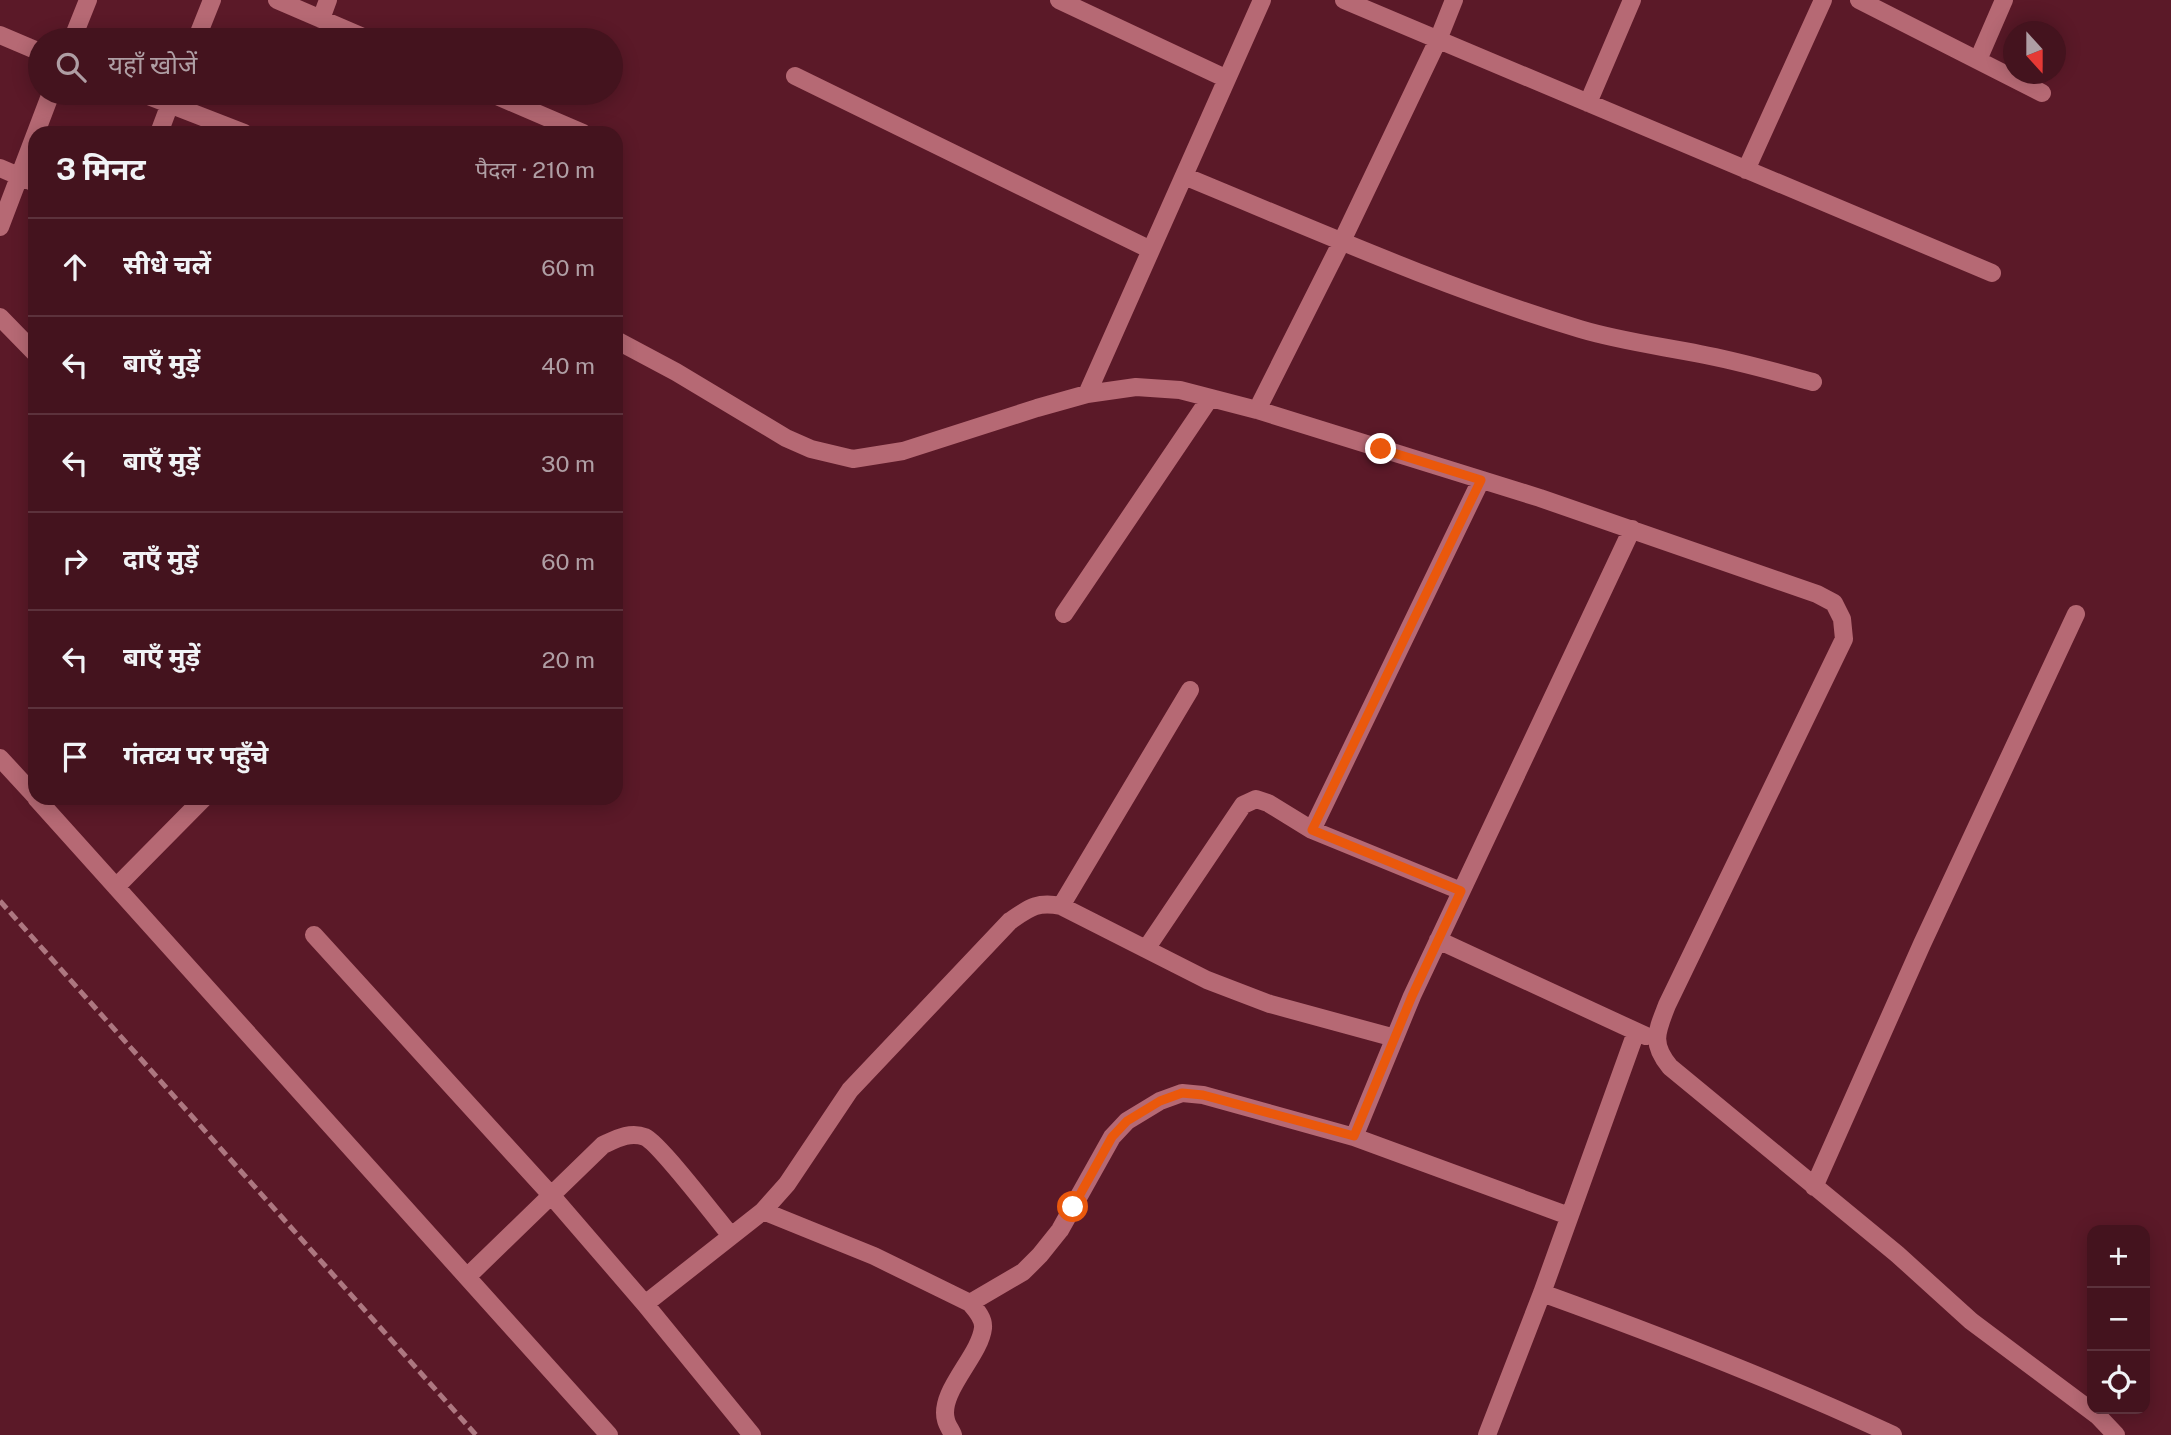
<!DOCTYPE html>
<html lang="hi">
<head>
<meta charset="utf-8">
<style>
  :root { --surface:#44131e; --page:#4e202b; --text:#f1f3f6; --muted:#af9ea4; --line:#5c323c }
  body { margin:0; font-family:"Public Sans","Noto Sans Devanagari",sans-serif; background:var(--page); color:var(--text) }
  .controls { position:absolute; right:21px; bottom:21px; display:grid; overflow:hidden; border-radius:14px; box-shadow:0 4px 18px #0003 }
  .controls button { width:63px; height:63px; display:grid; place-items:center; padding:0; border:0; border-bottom:2px solid var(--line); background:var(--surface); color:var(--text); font:35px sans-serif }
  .compass { position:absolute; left:2003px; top:21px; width:63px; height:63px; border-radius:50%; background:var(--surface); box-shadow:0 4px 18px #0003; rotate:159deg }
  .stop { position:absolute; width:21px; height:21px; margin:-16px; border:5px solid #ea580c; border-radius:50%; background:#fff }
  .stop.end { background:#ea580c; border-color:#fff; box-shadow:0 2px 7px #0008 }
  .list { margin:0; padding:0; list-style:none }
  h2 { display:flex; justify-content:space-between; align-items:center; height:91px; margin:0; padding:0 28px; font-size:30px }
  h2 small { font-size:23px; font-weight:400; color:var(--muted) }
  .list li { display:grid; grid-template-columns:46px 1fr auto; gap:21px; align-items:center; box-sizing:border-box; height:98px; padding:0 28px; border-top:2px solid var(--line) }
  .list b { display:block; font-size:26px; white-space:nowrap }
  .list em { font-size:23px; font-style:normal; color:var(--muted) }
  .icon { flex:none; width:38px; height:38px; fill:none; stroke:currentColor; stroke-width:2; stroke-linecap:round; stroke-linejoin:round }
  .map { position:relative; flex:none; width:2171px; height:1435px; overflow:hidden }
  .search { position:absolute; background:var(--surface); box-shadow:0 4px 18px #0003; left:28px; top:28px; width:595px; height:77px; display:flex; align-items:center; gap:18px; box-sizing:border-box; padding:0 24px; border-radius:38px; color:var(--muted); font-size:26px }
  .panel { position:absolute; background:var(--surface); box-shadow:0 4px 18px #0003; left:28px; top:126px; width:595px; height:679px; border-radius:21px }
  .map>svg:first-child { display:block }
</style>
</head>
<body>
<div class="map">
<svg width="2171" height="1435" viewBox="0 0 2171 1435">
  <rect width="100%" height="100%" fill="#5b1928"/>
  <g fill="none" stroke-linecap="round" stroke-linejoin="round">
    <!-- minor -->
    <path stroke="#b66974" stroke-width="18" d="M277,0L370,40
      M1059,0L1227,79
      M1344,0L1992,273
      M1859,0L2042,93
      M321,19L328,0
      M0,35L40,52
      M72,40L88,0
      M196,40L212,0
      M1978,60L2004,0
      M795,76L1151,250
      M141,93L244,133
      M490,93L583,133
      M1588,103L1632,0
      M159,133L174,93
      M0,168L35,183
      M1746,170L1823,0
      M1184,176C1315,230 1445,288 1580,329C1620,341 1660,346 1700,354C1738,361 1776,372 1813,382
      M0,227L51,93
      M0,317L35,353
      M616,340L676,372L786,438L811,449L853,459L903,451L1037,408L1087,394L1136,387L1180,390L1257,410L1540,498L1817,594L1834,603L1842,619L1844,639L1667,1005C1657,1031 1650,1043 1670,1067L1897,1254L1971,1321L2098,1416L2116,1435
      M1087,394L1262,0
      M1257,410L1342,241L1438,40L1454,0
      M1064,614L1210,398
      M0,758L35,796
      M36,798L609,1435
      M1312,830L1481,480
      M116,887L204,798
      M1061,906L1190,690
      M314,935L551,1195L645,1304L752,1435
      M1438,940L1646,1036
      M1146,949L1243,805L1256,799L1268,803L1312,830L1461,891
      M1354,1137L1412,996L1632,529
      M1814,1187L1922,944L2076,614
      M763,1211L874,1256L970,1303C976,1310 984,1318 983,1328C980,1356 938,1392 946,1420C947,1425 951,1430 953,1435
      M467,1277L603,1145C616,1139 630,1131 645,1137C659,1143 717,1219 731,1236
      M1542,1293C1661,1336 1778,1381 1893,1435
      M970,1303L1023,1272L1040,1255L1060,1230L1112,1137L1127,1121L1160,1101L1182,1093L1203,1095L1354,1137L1569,1216
      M645,1304L763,1211L787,1184L850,1090L1010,921C1029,908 1037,901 1061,906L1207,980L1270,1004L1395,1038
      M1487,1435L1542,1293L1636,1032"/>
    <!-- rail -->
    <path stroke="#ad7780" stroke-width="5" stroke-dasharray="10 5" stroke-linecap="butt" d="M0,901L476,1435"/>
  </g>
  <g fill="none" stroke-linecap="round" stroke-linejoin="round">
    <!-- route -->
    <path stroke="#ea580c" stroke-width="9" d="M1073,1207L1112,1137L1127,1121L1160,1101L1182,1093L1203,1095L1354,1136L1412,996L1461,891L1312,830L1481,480L1381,449"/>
  </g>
</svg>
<div class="controls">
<button>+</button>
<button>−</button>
<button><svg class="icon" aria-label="locate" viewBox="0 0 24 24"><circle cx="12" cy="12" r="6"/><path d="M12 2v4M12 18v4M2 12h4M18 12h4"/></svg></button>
</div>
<svg class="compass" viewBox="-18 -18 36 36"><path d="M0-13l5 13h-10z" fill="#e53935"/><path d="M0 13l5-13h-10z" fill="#af9ea4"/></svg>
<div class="stop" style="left:1073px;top:1207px"></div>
<div class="stop end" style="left:1381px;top:449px"></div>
<div class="search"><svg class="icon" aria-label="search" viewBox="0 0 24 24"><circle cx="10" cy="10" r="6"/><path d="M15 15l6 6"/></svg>यहाँ खोजें</div>
<section class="panel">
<h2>3 मिनट<small>पैदल · 210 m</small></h2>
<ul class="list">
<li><svg class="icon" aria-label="ahead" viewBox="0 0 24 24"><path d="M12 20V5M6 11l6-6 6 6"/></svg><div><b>सीधे चलें</b></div><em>60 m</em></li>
<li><svg class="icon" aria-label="left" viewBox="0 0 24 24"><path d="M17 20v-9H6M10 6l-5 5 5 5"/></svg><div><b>बाएँ मुड़ें</b></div><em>40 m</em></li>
<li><svg class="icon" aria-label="left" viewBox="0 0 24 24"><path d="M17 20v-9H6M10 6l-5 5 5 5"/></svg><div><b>बाएँ मुड़ें</b></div><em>30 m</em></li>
<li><svg class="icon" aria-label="right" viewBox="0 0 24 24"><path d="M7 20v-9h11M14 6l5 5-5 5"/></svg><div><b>दाएँ मुड़ें</b></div><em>60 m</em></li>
<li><svg class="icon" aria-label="left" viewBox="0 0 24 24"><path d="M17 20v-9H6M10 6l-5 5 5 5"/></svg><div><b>बाएँ मुड़ें</b></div><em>20 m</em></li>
<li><svg class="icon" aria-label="arrive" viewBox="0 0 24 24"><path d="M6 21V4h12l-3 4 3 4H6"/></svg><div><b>गंतव्य पर पहुँचे</b></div></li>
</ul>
</section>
</div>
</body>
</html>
